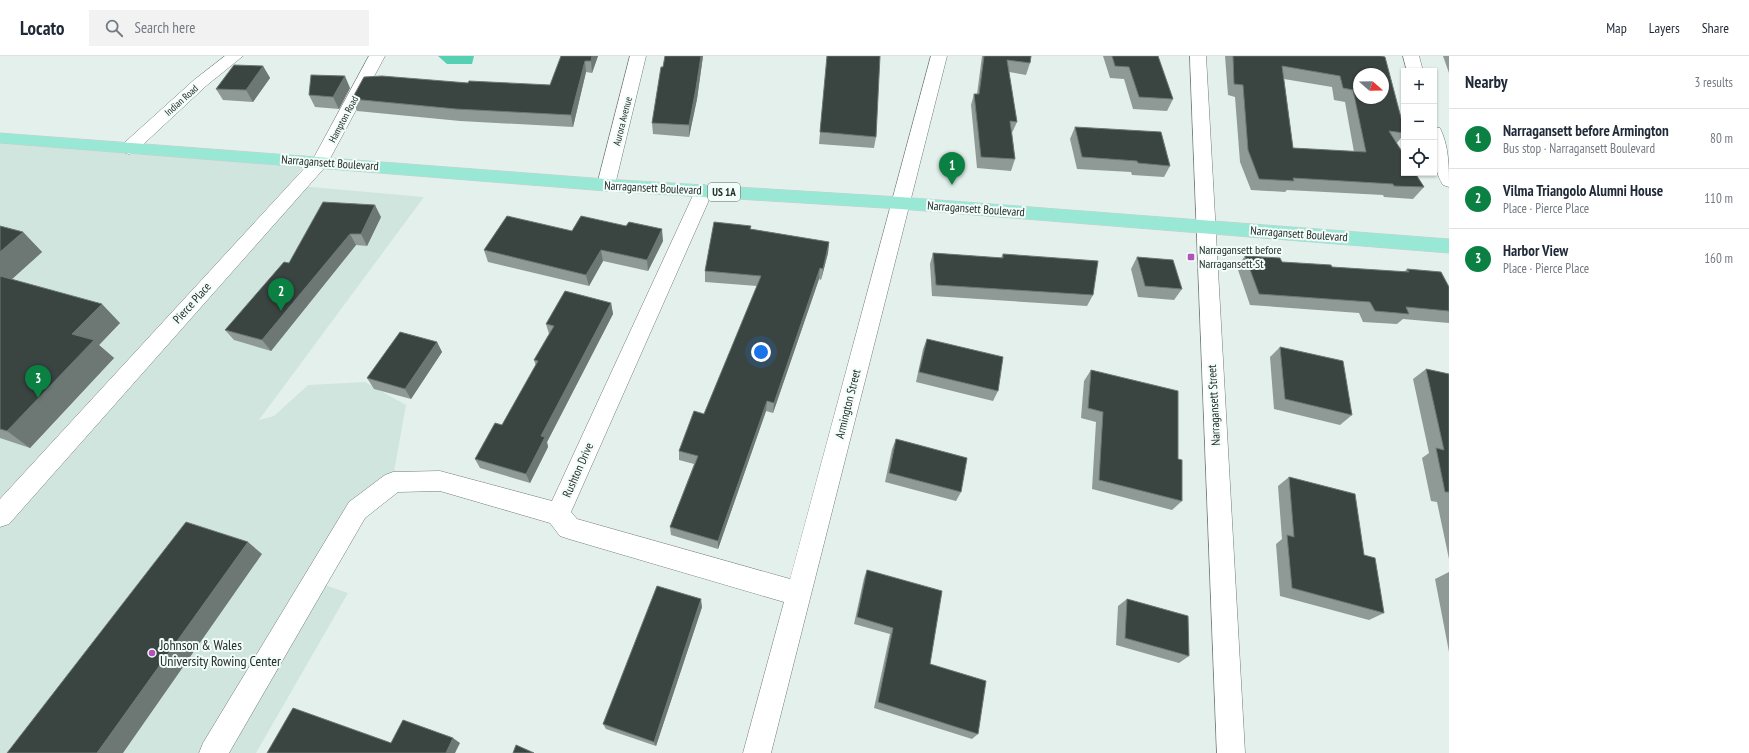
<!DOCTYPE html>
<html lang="en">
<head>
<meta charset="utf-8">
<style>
  :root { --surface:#fff; --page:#f2f2f3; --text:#1f2937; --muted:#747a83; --line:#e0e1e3; --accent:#0b8043 }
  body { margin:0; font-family:"PT Sans Narrow",sans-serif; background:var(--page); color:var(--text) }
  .controls { position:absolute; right:12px; top:12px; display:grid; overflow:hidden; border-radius:0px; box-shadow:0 1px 3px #0004 }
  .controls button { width:36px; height:36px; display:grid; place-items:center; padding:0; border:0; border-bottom:1px solid var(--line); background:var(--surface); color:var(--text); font:20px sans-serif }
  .compass { position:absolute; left:1353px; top:12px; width:36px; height:36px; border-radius:50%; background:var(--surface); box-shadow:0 1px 3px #0004; rotate:110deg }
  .you { position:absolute; left:761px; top:296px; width:14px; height:14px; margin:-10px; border:3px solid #fff; border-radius:50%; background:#1a73e8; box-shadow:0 0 0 6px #1a73e833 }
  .badge { display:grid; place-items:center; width:26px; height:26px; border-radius:50%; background:var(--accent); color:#fff; font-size:13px; font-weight:700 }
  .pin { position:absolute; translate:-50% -33px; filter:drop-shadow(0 1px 2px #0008) }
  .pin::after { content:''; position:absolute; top:21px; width:14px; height:12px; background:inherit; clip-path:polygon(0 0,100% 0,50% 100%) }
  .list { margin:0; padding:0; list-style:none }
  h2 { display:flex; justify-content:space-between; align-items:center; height:52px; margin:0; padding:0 16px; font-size:17px }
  h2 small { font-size:13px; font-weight:400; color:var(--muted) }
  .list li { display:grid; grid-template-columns:26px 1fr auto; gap:12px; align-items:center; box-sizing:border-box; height:60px; padding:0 16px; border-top:1px solid var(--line) }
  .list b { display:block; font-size:15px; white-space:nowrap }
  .list p { margin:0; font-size:13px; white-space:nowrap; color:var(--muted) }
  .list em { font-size:13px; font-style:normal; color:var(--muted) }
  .icon { flex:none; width:22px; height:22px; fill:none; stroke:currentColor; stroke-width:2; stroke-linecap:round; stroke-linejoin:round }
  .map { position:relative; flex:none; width:1449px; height:697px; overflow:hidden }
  header { display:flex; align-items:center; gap:24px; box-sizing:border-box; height:56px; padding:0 20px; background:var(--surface); border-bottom:1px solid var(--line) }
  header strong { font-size:19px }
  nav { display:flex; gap:22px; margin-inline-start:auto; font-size:14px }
  .search { width:280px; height:36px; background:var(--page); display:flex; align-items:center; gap:10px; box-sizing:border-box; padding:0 14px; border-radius:0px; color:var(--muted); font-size:15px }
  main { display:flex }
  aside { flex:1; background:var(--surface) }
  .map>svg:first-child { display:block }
</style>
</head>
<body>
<header>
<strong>Locato</strong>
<div class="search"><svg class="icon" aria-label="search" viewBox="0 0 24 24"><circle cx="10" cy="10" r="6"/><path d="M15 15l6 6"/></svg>Search here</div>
<nav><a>Map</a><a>Layers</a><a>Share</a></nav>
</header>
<main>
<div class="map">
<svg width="1449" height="697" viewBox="0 0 1449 697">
  <rect width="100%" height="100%" fill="#e4f0ec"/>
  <!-- built -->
  <path fill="#d1e5df" d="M0,83L304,110L289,129L424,141L259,364L274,360L308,329L365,326L406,349L394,416L374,429L307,523L348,537L256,697H0Z"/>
  <!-- forest -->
  <path fill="#54d0b3" d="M438,0H474L472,8H447Z"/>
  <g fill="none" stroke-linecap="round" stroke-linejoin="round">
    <defs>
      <path id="minor" d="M225,0H243L206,30L135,96L129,98L123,96L120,92L123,88L194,24Z
        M369,0H385L326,110L9,468L0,471V443L313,103Z
        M630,0H646L615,129L612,133L606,135L600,133L597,129Z
        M931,0H947L771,697H743L784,546L569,483L560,480L550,467L440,435L398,436L365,462L229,697H199L203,687L349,446L385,419L393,416L440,415L552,445L695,135L698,131L704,129L710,131L713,135L571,456L577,463L790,523Z
        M1190,0H1206L1245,697H1217Z
        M1403,0H1419L1423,15H1407Z
        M1434,71L1440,72C1449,90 1449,111 1449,131L1443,129C1432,112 1434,90 1434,71Z"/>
      <path id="major" d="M0,77L606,123L900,141L1449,183V197L900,153L606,135L0,87Z"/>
    </defs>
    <!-- minor casing -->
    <use href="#minor" stroke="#717c79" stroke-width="1"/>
    <!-- major casing -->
    <use href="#major" stroke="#cbcccc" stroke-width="1"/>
    <!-- minor -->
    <use href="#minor" fill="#fff" fill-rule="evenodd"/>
    <!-- major -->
    <use href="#major" fill="#98e8d5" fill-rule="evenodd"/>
  </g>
  <!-- wall -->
  <path fill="#8f9a96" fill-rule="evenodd" d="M561,0H598L592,17L586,16L573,71L460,65L357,55L352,43L468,27L550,29Z
    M665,0H703L697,43L689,81L653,78L652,67Z
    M827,0L876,81L874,92L819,88Z
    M982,0H1031L1030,7L1026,19L1009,16L1017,66L1012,77L1015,103L1011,115L977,112L971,49L974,38H977Z
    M1103,0H1158L1173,43L1167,55L1133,53L1124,23L1110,22Z
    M1225,0H1381L1404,73V78L1397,87L1424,131L1413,143L1384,141L1383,139L1287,134L1285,136L1251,134L1240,106L1235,41L1228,39ZM1284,23L1332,31L1334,44L1345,46L1354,96L1293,92Z
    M1443,0H1449V17Z
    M263,10L270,22L253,46L223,44L216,33Z
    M350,32L339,53L315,51L309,39Z
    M1075,71L1170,110L1164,121L1132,119L1131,116L1077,113L1070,83Z
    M381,161L367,190L356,189L271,295L234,284L225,274L289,207Z
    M0,170L23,176L42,196L12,223L120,267L99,289L114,302L30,392L0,382Z
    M626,170L663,185L648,215L603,205L589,230L488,206L484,194L572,175Z
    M751,173L829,186L828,197L821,224L819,223L773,357L766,355L718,493L671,479L670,471L694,408L679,404V395L704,358L757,230L705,226V215Z
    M933,197L1001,202L1003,198L1093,239L1087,250L932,240L930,208Z
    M1245,200L1282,206L1332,211L1404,216L1407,213L1449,255V267L1403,263L1397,268L1363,266L1359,257L1250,249L1237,211Z
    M1137,201L1182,233L1174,244L1138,241L1131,213Z
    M611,247L613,258L547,386L548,391L530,427L480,412L475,403L502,369L536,310L534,304L549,278L546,268Z
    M927,283L998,335L993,345L916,326L923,293Z
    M437,286L442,296L411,343L374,333L367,322Z
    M1280,291L1352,359L1340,369L1274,353L1270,301Z
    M1426,313L1449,318V503L1437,446L1431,445L1422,402L1429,397L1413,323Z
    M1091,314L1182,445L1172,454L1092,433L1096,366L1081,362L1084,325Z
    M896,383L961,436L956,445L885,426L892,393Z
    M1289,421L1364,499L1384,557L1369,564L1280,540L1276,488L1282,483L1278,430Z
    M867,514L930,608L978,678L972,683L874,652L890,578L854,568L864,522Z
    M1449,516V596L1435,523Z
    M1127,543L1189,600L1179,607L1116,589L1118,550Z
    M702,551L656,690L606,673L603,668Z"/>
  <!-- shaded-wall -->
  <path fill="#6d7874" d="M592,0H598L592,17L591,5Z
    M701,0H703L697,43L689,81V69Z
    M585,5L586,16L573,71L571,59Z
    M263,10L270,22L253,46L246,34Z
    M345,20L350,32L339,53L333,41Z
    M375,149L381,161L367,190L361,178Z
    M662,173L663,185L648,215L647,204Z
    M23,176L42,196L1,233L0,232V196Z
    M350,178L356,189L271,295L262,284Z
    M829,186L828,197L821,224L823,213Z
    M601,194L603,205L589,230L586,219Z
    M820,212L819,223L773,357L774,347Z
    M611,247L613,258L547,386L548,391L530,427L526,418L541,380Z
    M102,248L120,267L99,289L114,302L30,392L7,375L72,278Z
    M437,286L442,296L411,343L405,333Z
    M767,345L766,355L718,493V485Z
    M248,486L262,498L123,697H97Z
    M701,543L702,551L656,690L654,686Z
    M453,682L460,687L455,697H446Z"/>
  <!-- building -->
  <path fill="#3a4441" stroke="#6d7874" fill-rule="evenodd" d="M561,0H592L591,5H585L571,59L456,53L352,43L364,21L382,20L468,27L469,25L550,29Z
    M665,0H701L696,32L689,69L652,67L661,11H663Z
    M827,0H880L876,81L820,76Z
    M984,0H1031L1030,7L1007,4L1017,66L1010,65L1015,103L981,101L974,38H979Z
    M1112,0H1158L1173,43L1139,41L1129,11L1115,10Z
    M1233,0H1381L1385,1L1404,73V77L1389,75L1404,99V117H1415L1424,131L1394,130L1393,128L1293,122L1294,125L1259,123L1248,94L1243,29L1234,28ZM1282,10L1340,20L1343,32L1353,34L1366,96L1293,92ZM1359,18H1383V42H1359Z
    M234,9L263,10L246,34L216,33Z
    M311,19L345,20L333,41L309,39Z
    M1075,71L1161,76L1170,110L1138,107L1137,105L1082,101Z
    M323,146L375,149L361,178H350L262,284L225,274L284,206L289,207Z
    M507,160L572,175L581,160L626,170L629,166L662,173L647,204L601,194L586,219L484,194Z
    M714,166L751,170L750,173L829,186L823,213L820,212L774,347L767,345L718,485L670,471L698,400L679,395L694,355L704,358L761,220L705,215Z
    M0,170L23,176L0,196Z
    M933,197L1003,202V198L1098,205L1093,239L936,229Z
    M1245,200L1280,202L1282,206L1331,209L1332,211L1409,216L1407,213L1441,216L1449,231V255L1406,251L1409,258L1375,255L1370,246L1259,238Z
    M1137,201L1173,204L1182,233L1145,230Z
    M0,220L102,248L72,278L94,284L7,375L0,373Z
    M565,235L611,247L541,380L545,381L526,418L475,403L495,367L502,369L538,305L534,304L554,270L546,268Z
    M400,276L437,286L405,333L367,322Z
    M927,283L1003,301L998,335L919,316Z
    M1280,291L1343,305L1352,359L1285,343Z
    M1426,313L1449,318V436H1445L1436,392L1444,394Z
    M1091,314L1178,335V403L1182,404V445L1099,424L1103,356L1088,352Z
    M896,383L967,402L961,436L889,417Z
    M1289,421L1355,438L1364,499L1375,502L1384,557L1292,532L1287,479L1294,481Z
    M186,466L248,486L97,697H7Z
    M867,514L942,535L930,608L986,625L978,678L878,646L893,572L857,561Z
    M657,530L701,543L654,686L603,668Z
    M1127,543L1188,560L1189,600L1125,582Z
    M293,652L391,687L403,664L453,682L446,697H267Z
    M516,689L534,697H513Z"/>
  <!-- markers -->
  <g fill="#b252ba" stroke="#f1fdf9" stroke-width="1.5">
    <rect x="1187" y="197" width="8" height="8" rx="2"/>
    <circle cx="152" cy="597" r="4"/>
  </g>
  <g text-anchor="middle" stroke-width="4" stroke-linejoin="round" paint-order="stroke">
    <!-- far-street labels -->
    <g font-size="10" fill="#272b2a" stroke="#f1fdf9">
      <text transform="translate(181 44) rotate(-42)" y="4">Indian Road</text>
      <text transform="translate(343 63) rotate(-62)" y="4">Hampton Road</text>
      <text transform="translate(622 65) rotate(-76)" y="4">Aurora Avenue</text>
    </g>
    <!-- shield labels -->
    <rect fill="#f1fdf9" stroke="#646a68" stroke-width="1" x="708" y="127" width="32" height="18" rx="3"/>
    <g font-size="11" font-weight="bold" fill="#272b2a">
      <text x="724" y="140">US 1A</text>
    </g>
    <!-- street labels -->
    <g font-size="12" fill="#272b2a" stroke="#f1fdf9">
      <text transform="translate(330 107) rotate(4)" y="4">Narragansett Boulevard</text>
      <text transform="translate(653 132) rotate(3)" y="4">Narragansett Boulevard</text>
      <text transform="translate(976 153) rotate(4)" y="4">Narragansett Boulevard</text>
      <text transform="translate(1299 178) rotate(4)" y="4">Narragansett Boulevard</text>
      <text transform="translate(192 247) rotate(-48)" y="4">Pierce Place</text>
      <text transform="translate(848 348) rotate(-76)" y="4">Armington Street</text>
      <text transform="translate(1214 349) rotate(-93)" y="4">Narragansett Street</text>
      <text transform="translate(578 414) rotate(-66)" y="4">Rushton Drive</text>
    </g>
    <!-- poi labels -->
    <g font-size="12" fill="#272b2a" stroke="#f1fdf9" text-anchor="start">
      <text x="1199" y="198">Narragansett before<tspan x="1199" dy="14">Narragansett St</tspan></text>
    </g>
    <!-- near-poi labels -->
    <g font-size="14" fill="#272b2a" stroke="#f1fdf9" text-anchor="start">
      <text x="160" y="594">Johnson &amp; Wales<tspan x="160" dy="16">University Rowing Center</tspan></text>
    </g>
  </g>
</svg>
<div class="controls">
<button>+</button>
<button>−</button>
<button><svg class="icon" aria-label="locate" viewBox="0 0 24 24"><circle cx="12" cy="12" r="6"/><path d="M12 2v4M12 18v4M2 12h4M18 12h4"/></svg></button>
</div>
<svg class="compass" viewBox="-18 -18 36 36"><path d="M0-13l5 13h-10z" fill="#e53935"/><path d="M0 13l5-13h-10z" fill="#747a83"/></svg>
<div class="you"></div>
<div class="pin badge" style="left:952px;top:129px">1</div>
<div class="pin badge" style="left:281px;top:255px">2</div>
<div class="pin badge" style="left:38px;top:342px">3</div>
</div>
<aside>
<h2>Nearby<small>3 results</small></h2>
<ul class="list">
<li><span class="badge">1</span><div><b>Narragansett before Armington</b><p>Bus stop · Narragansett Boulevard</p></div><em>80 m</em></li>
<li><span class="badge">2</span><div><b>Vilma Triangolo Alumni House</b><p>Place · Pierce Place</p></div><em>110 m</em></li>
<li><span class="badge">3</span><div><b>Harbor View</b><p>Place · Pierce Place</p></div><em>160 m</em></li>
</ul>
</aside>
</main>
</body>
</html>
